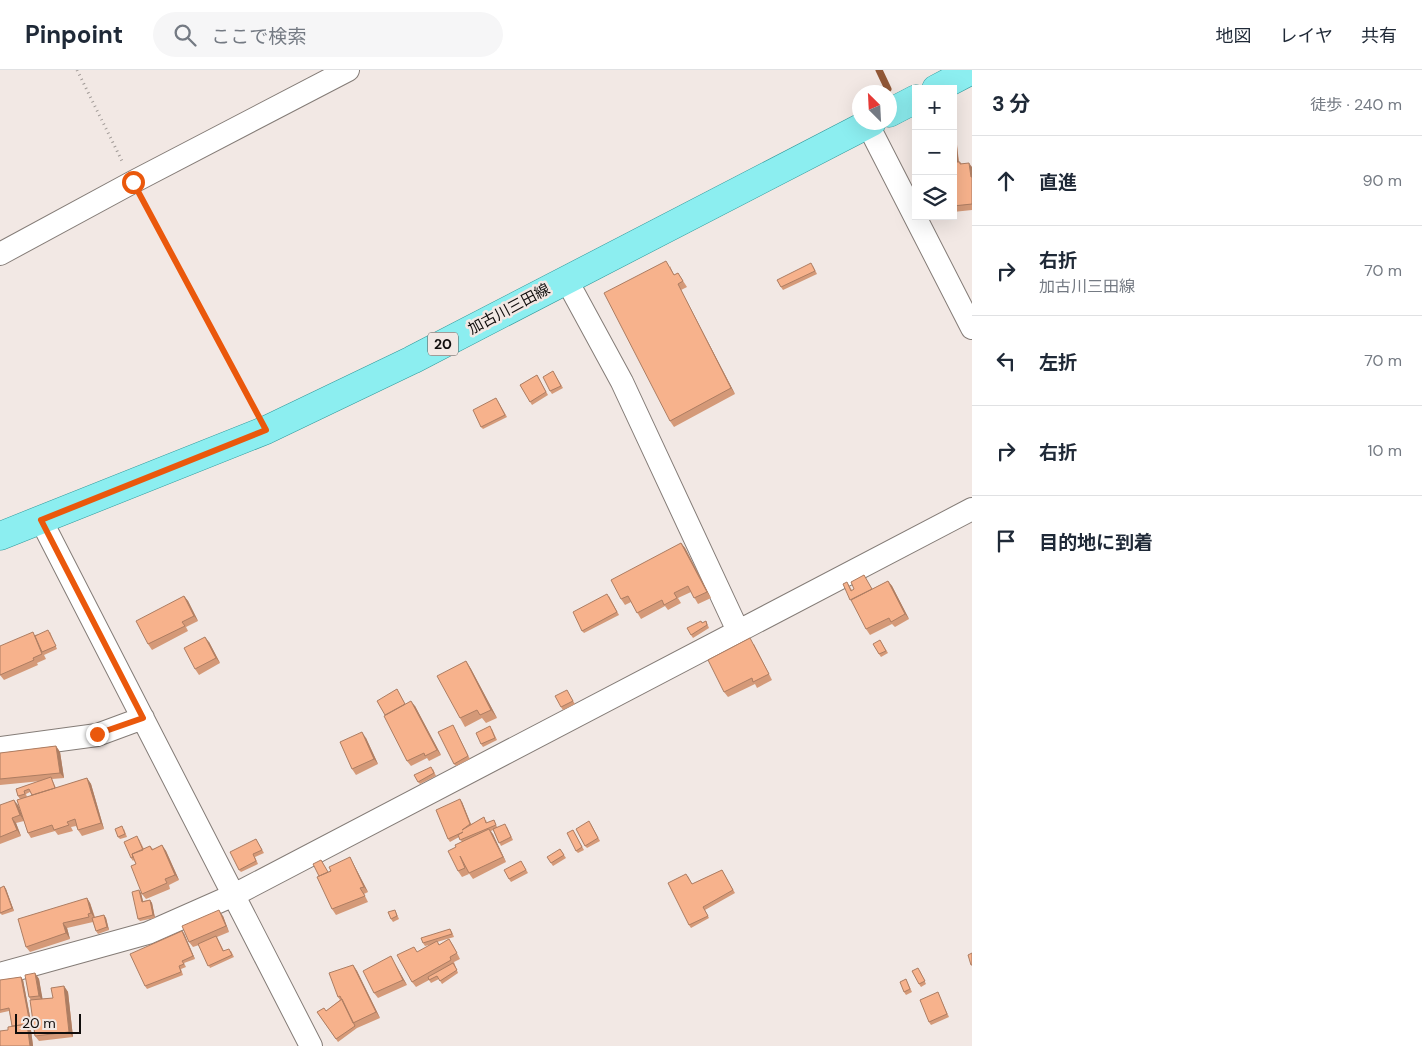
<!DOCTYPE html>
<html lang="ja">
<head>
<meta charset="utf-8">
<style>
  :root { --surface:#fff; --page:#f6f6f7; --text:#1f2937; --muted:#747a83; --line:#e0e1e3 }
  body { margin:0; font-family:"DM Sans","Noto Sans JP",sans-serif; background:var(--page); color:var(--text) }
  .controls { position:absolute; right:15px; top:15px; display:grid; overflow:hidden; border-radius:0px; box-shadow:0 5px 20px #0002 }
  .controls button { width:45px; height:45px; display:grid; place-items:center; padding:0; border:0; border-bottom:1px solid var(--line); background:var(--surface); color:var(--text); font:25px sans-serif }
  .compass { position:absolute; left:852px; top:15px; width:45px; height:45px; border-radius:50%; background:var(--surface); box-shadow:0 5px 20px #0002; rotate:336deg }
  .scale { position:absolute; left:15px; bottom:12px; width:66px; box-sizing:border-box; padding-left:5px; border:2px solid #100d0c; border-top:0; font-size:14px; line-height:18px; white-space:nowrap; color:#100d0c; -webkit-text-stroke:4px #f2e8e4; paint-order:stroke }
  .stop { position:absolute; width:15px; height:15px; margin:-11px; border:4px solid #ea580c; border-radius:50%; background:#fff }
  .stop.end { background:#ea580c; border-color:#fff; box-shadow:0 1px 5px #0008 }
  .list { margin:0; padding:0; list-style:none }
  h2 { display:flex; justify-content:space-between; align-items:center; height:65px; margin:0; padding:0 20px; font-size:21px }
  h2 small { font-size:16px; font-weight:400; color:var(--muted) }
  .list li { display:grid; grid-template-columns:32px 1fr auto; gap:15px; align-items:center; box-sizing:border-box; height:90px; padding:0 20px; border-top:1px solid var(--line) }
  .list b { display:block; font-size:19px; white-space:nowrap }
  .list p { margin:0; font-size:16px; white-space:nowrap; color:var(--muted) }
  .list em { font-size:16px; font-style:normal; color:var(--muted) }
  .icon { flex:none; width:28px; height:28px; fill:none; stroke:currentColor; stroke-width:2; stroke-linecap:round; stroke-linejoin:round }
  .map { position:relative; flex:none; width:972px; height:976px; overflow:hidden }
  header { display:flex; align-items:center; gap:30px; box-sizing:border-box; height:70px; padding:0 25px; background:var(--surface); border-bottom:1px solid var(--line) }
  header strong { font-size:24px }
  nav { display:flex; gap:28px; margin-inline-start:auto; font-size:18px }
  .search { width:350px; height:45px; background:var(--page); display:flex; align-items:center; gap:12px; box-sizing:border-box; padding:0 18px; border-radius:28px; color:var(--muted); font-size:19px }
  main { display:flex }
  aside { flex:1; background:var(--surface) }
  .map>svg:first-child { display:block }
</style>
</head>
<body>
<header>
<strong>Pinpoint</strong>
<div class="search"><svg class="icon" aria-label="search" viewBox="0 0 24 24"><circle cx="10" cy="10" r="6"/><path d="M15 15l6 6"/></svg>ここで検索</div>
<nav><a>地図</a><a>レイヤ</a><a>共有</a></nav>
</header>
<main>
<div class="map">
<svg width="972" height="976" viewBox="0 0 972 976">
  <rect width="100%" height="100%" fill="#f2e8e4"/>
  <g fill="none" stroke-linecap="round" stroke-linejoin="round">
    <!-- stream -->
    <path stroke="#925837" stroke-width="7" d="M879,0L888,19"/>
    <defs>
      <path id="minor" d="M868,55L972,258
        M0,184L133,112L348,0
        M566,209L622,312L738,561
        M41,450L311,976
        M0,678L97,665L143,648
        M0,904L148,863L234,825L972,439"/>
      <path id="major" d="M936,19L972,0
        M889,43L916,29
        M0,466L266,360L412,290L872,52"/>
    </defs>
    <!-- minor casing -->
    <use href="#minor" stroke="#847c77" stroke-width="24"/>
    <!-- major casing -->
    <use href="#major" stroke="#2f989a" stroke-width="29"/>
    <!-- path -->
    <path stroke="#a19a97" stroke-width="3" stroke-dasharray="1 4" stroke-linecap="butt" d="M77,0L123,93
      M142,130L254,338"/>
    <!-- minor -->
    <use href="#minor" stroke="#fff" stroke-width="22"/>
    <!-- major -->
    <use href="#major" stroke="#8ceef0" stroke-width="28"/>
  </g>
  <!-- wall -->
  <path fill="#d49978" d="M953,54L955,57L959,92L962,94L972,97V140L953,142Z
    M670,196L674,205L678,203L687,217L681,220L735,324L674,357L670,351Z
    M813,196L817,204L783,220L781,217Z
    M553,301L563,318L552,324L550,321Z
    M537,305L548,325L532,335L520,315Z
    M498,331L507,347L483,359L481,357Z
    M681,473L685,478L711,528L698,534L691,522L678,528L681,533L668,540L665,536L641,549L631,532L625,535L621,529Z
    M864,505L872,519L888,511L892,516L909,549L895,557L892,554L870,565L866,559L847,512L852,520L854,519Z
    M184,526L188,531L198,551L186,557L188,561L152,580L148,574Z
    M609,526L619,545L584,563L582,561Z
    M706,551L709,558L693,568L691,565L702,553Z
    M50,562L57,579L44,585L46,589L37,593L38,595L4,610L0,605L35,565Z
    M880,570L888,583L881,587L879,584Z
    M209,572L220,593L199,605L195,599Z
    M754,574L772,610L757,618L755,614L728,627L724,622Z
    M466,591L471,599L497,648L486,653L482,648L465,657L460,648Z
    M397,619L405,634L415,636L441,685L429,691L427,688L411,696L407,691L385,645Z
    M568,623L575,634L563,640L561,637Z
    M453,655L470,689L456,696L454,694Z
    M492,659L497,670L483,677L481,674Z
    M366,668L378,694L356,705L352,699Z
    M56,676L60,682L64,708L52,709L56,718L87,708L91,714L104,759L82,766L78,760L76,756L71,757L73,761L58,765L55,761L31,768L28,763L24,751L16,753L21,766L0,774V735H18L24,750L32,725L30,722L26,724L27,727L20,729L18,726L16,719L41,711L0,715V683Z
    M433,699L436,706L420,714L418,712Z
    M462,732L471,754L486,750L487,753L494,750L497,757H507L513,770L501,776L493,760L491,761L506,792L473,809L468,802L469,804L462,807L458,801L462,772L459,767L450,772L448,769Z
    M591,754L600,771L587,778L585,776Z
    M124,759L127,767L120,769L118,767Z
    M573,760L584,780L578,783L576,781Z
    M139,769L144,779L150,776L153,779L162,775L166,781L179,810L169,815L170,819L146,829L142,824L136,794L134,790L133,791L131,788Z
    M256,769L264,783L255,787L258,794L241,802L239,800Z
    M560,779L566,788L553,796L551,793Z
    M350,787L353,793L368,822L364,824L368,832L336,845L332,839L319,806L321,790L328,802Z
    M521,791L528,803L511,812L509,809Z
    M722,800L735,823L705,840L709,848L691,858L689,855L688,806L692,814Z
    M4,816L6,819L14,841L2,845L0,843Z
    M141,823L143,831L150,830L152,833L155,848L140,851L138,849Z
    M87,828L90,833L95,847L104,845L106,848L109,860L98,864L96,861L92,850L93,852L67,858L70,869L30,882L26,877Z
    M396,842L399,849L393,852L391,849Z
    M223,846L229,862L217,867L224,881H231L234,887L210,898L199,875L193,877L189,872Z
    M450,859L452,862L454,867L437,872L439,875L449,869L453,875L460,889L454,892L458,903L442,914L439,909L431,913L429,910L416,917L412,912L418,882L433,874L425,876L423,873Z
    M182,861L195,889L184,893L186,897L181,899L183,905L147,919L145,916Z
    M391,886L394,892L407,915L378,928L374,923Z
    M353,895L357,901L380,948L357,958L338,972L317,942L326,941L340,930L338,927Z
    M920,901L926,914L921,917L919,914Z
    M35,903L39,909L42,929L53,928L64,916L68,922L73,967L39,971L35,966L31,930L29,927Z
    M21,907L23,910L32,957H29L31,960L33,976H0L8,960L12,956L9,941L0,943V910Z
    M906,909L912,922L906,925L904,922Z
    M939,925L949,947L931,955L929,952Z"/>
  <!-- shaded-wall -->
  <path fill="#ad7d62" d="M953,54L955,57L959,96L955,90L953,72Z
    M969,93L972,97V109L971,107Z
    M678,214L681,220L735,324L731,318Z
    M681,473L685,478L711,528L707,522Z
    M888,511L892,516L909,549L905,544Z
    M184,526L188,531L198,551L194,546Z
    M205,567L209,572L220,593L216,588Z
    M466,591L471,599L497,648L491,640Z
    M411,631L415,636L441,685L437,680Z
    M362,662L366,668L378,694L374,689Z
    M56,676L60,682L64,708L60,703Z
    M87,708L91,714L104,759L101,753Z
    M460,729L462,732L472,757L470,754Z
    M14,730L18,735L24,751L20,745Z
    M12,748L16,753L21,766L17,760Z
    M489,759L493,764L506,792L503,787Z
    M162,775L166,781L179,810L175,805Z
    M350,787L353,793L368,822L364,817Z
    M4,816L6,819L14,841L12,838Z
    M139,820L141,823L144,835L142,832Z
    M87,828L90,833L95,849L91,843Z
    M150,830L152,833L155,848L153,845Z
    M219,840L223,846L229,862L226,856Z
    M104,845L106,848L109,860L107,857Z
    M63,853L67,858L70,869L66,863Z
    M182,861L184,863L195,889L193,886Z
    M391,886L394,892L407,915L403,910Z
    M353,895L357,901L380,948L376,942Z
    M35,903L39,909L43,931L39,926Z
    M21,907L23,910L32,957L30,954Z
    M64,916L68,922L73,967L69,962Z
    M27,954L31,960L33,976H30Z"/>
  <!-- building -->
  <path fill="#f7b28c" stroke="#ad7d62" d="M953,72L955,90H953Z
    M953,92H960V94L969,93L971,107H972V134L953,136Z
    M666,191L674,205L678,203L683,211L678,214L731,318L670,351L604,223Z
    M811,193L815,201L781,217L777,210Z
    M553,301L561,316L550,321L543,307Z
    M537,305L546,322L530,332L520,315Z
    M496,328L505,345L481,357L473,340Z
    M681,473L707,522L694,528L688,516L674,523L677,528L664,535L662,530L637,543L628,526L621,529L611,510Z
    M864,505L872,519L850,530L843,514L847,512L851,521L854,519L851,512Z
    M888,511L905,544L891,552L889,548L866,559L851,530Z
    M607,524L617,542L582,561L573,542Z
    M184,526L194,546L182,552L185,556L148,574L136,551Z
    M701,551L702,553L706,551L707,555L691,565L687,558Z
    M48,560L56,576L42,582L35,566Z
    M33,562L42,584L33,588L34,590L0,605V576Z
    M205,567L216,588L195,599L184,578Z
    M750,568L769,604L753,612L752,608L724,622L708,590Z
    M880,570L886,581L879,584L873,574Z
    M466,591L491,640L480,645L477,640L460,648L437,606Z
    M397,619L405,634L385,645L377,631Z
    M567,620L573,631L561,637L555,626Z
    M411,631L437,680L425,686L424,683L407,691L384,646Z
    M453,655L468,686L454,694L438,662Z
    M490,656L495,668L481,674L476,663Z
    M362,662L374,689L352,699L340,672Z
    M56,676L60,703L0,709V683Z
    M431,697L434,703L418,712L414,705Z
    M51,707L55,718L32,725L29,719L24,721L25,724L18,726L16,719Z
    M87,708L101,753L78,760L75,749L67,752L69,755L54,760L52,755L28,763L17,730Z
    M460,729L470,754L462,760L484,747L486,753L494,750L496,755L460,770L458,765L463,762L448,769L436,740Z
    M14,730L20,745L12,748L17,760L0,767V735Z
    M589,751L598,768L585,776L576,759Z
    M505,754L511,767L499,773L493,759Z
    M122,756L125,764L118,767L115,759Z
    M489,759L503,787L469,803L460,786L465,798L458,801L448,781L456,777L455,775Z
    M573,760L582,777L576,781L567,763Z
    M137,766L143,780L132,784L133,787L131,788L124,772Z
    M256,769L262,780L253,784L256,791L239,800L230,782Z
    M162,775L175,805L165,809L167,813L142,824L131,796L136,794L132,784L150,776L152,780Z
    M560,779L564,785L551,793L547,787Z
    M350,787L364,817L360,818L365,826L332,839L317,807L331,801L329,797Z
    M321,790L328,802L319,806L313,794Z
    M521,791L526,800L509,809L504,800Z
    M722,800L733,820L703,837L708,846L689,855L668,813L686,804L692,814Z
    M4,816L12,838L0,843V818Z
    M139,820L142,832L150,830L153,845L138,849L132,822Z
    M87,828L91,843L88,844L89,847L63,853L66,863L26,877L18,849Z
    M219,840L226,856L189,872L182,856Z
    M395,840L397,846L391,849L388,842Z
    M104,845L107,857L96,861L92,848Z
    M450,859L452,864L423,873L421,868Z
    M182,861L193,886L182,891L184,894L179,896L181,902L145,916L130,884Z
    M216,866L223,881L229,879L232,885L208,896L198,874Z
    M449,869L457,883L450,887L451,890L412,912L397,885L414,877L417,882L437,871L439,875Z
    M972,883V895H971L968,885Z
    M391,886L403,910L374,923L363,901Z
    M453,893L457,900L440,911L437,906L429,910L428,907Z
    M353,895L376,942L353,953L340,926L338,927L329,903Z
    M918,898L925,911L919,914L912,901Z
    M35,903L39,926L29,927L25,905Z
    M21,907L30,954L12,956L9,938L0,940V910Z
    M906,909L910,919L904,922L900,912Z
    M64,916L69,962L35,966L30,930L53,928L51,918Z
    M938,922L947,944L929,952L920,930Z
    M342,929L355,956L336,969L317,942L324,938L326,941Z
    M27,954L30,976H0V961L8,960V957Z"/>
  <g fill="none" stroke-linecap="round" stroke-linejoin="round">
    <!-- route -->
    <path stroke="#ea580c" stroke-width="6" d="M97,664L143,648L41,450L266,360L133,112"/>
  </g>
  <g text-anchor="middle" stroke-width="5" stroke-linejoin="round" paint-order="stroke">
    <!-- shield labels -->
    <rect fill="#f2e8e4" stroke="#544f4d" stroke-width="1" x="428" y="262.5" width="30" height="23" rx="4"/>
    <g font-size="14" font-weight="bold" fill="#100d0c">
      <text x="443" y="279">20</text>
    </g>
    <!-- street labels -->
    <g font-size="15" fill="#100d0c" stroke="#f2e8e4">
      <text transform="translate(509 239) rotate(-28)" y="5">加古川三田線</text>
    </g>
  </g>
</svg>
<div class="controls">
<button>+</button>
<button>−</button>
<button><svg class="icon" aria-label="layers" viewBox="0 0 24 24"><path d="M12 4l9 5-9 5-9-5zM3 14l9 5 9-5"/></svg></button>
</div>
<svg class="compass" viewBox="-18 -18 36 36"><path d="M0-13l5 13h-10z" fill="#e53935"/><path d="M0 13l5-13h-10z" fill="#747a83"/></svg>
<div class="scale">20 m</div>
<div class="stop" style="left:133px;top:112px"></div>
<div class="stop end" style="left:97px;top:664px"></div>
</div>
<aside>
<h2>3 分<small>徒歩 · 240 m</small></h2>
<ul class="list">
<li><svg class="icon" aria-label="ahead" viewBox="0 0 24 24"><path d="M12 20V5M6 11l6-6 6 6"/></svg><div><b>直進</b></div><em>90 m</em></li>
<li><svg class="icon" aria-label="right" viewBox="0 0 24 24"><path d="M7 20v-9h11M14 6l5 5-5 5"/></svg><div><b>右折</b><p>加古川三田線</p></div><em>70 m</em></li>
<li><svg class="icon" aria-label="left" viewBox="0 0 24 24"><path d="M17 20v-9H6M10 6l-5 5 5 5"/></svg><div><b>左折</b></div><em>70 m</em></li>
<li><svg class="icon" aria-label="right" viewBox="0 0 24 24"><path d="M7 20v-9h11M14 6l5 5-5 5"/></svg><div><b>右折</b></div><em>10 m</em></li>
<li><svg class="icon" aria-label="arrive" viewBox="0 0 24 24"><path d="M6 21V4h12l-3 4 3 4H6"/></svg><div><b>目的地に到着</b></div></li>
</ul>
</aside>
</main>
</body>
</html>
